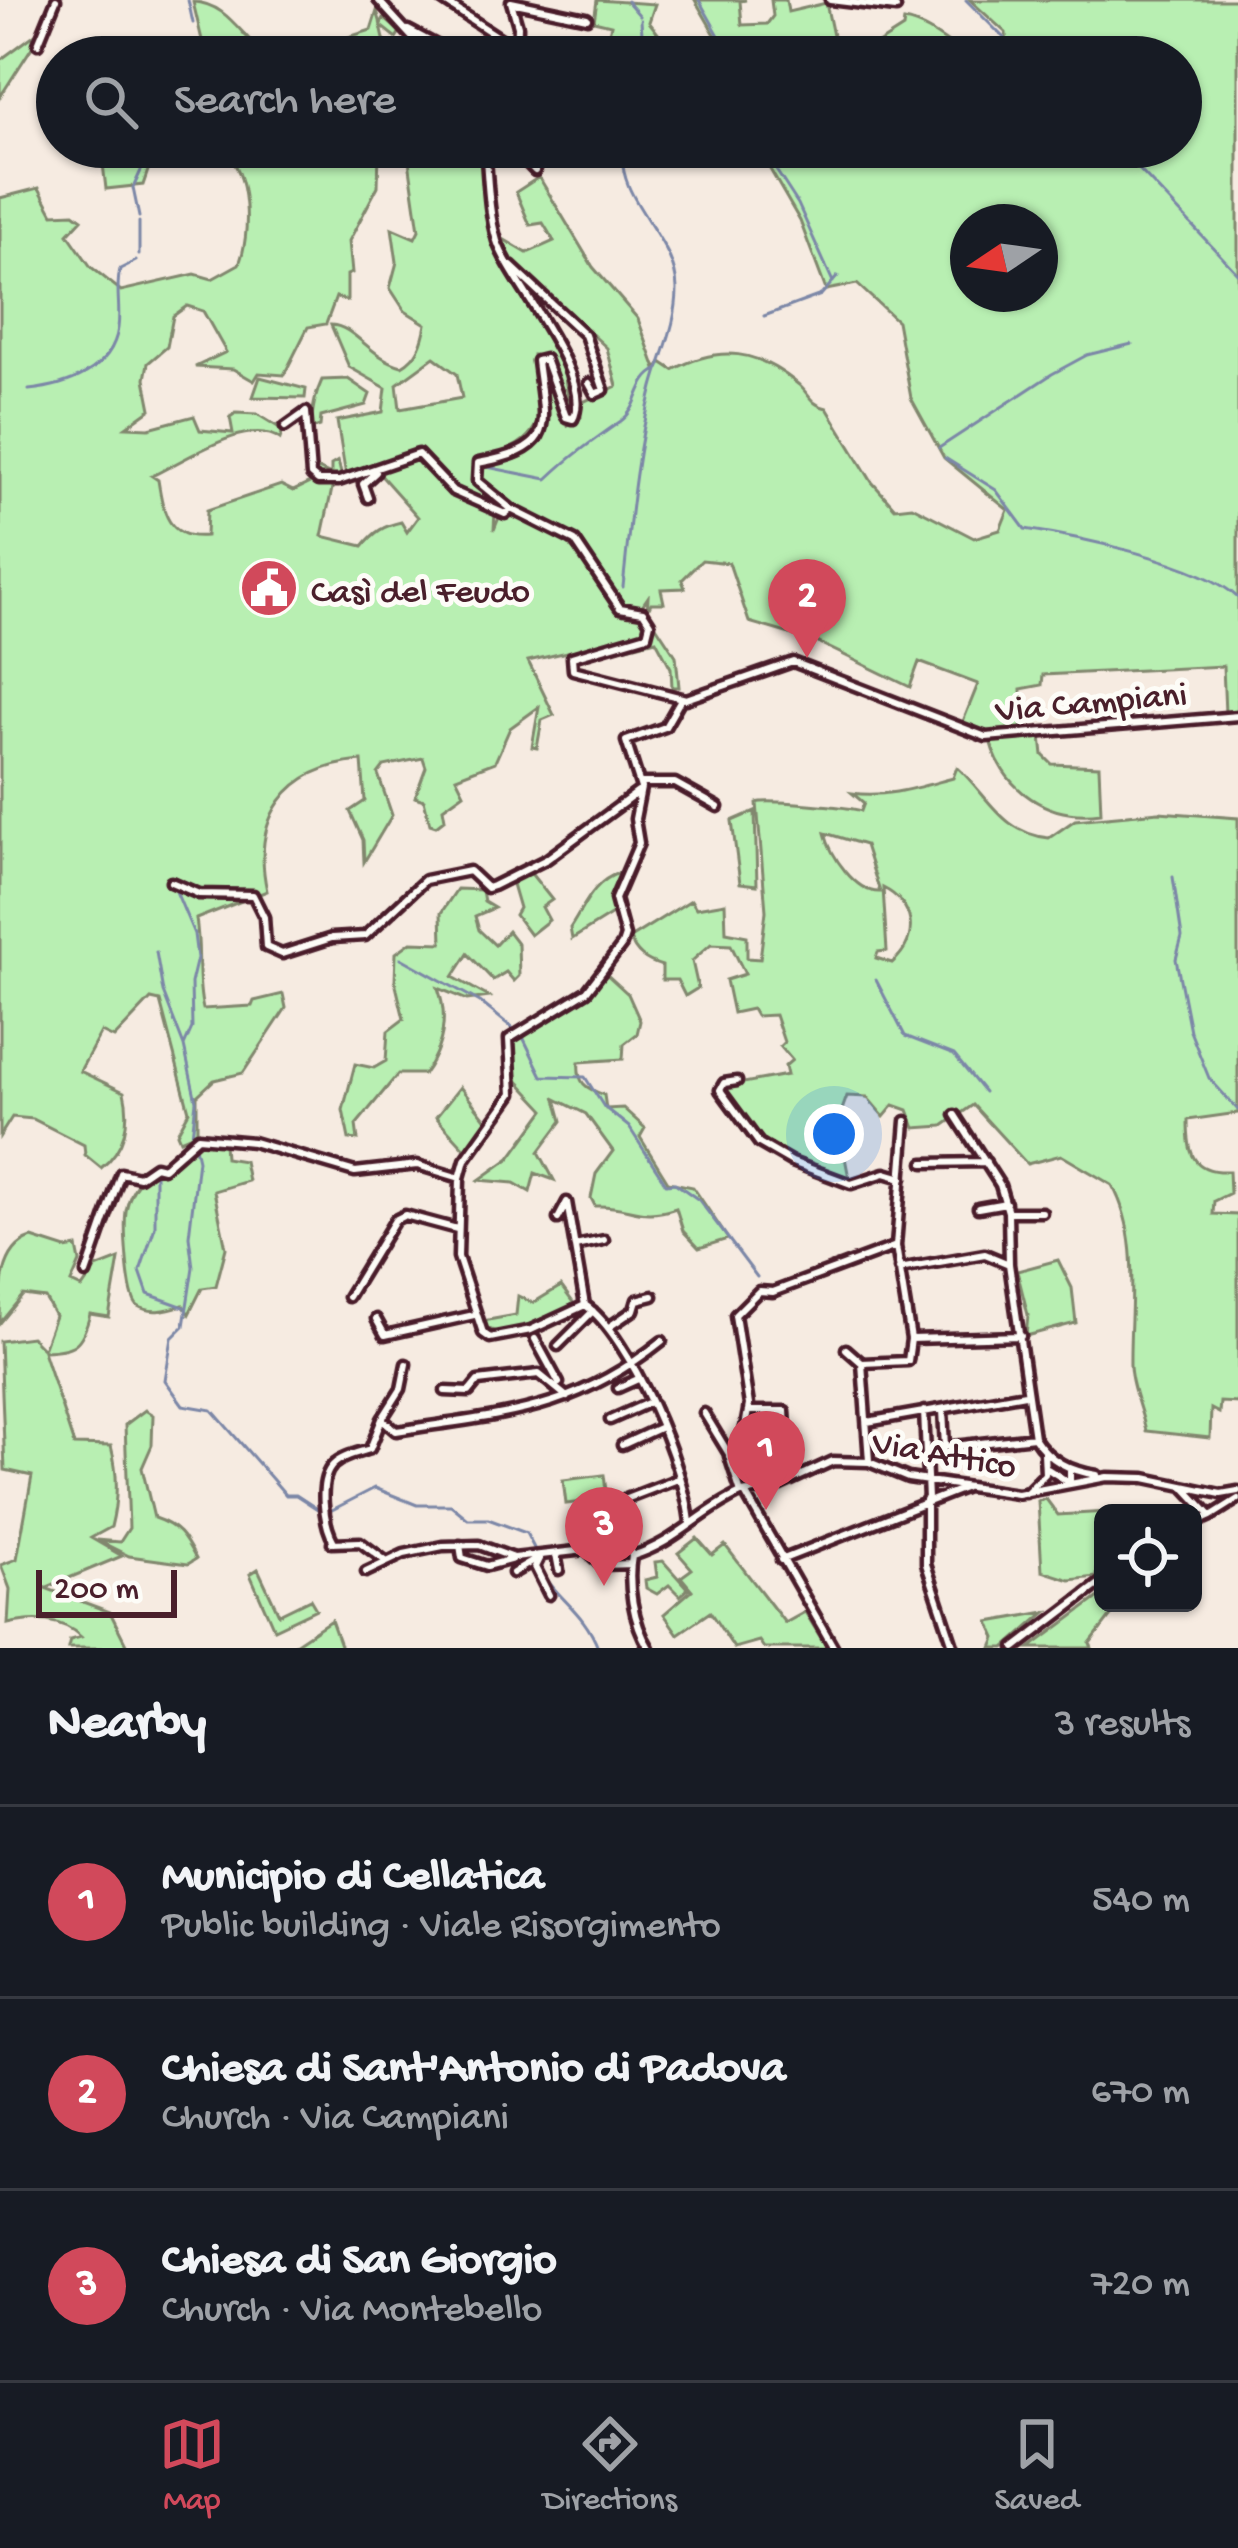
<!DOCTYPE html>
<html lang="en">
<head>
<meta charset="utf-8">
<style>
  :root { --surface:#171b24; --page:#20242c; --text:#f1f3f6; --muted:#9ea1a6; --line:#363941; --accent:#d1495b }
  body { margin:0; font-family:"Gochi Hand",sans-serif; background:var(--page); color:var(--text) }
  .controls { position:absolute; right:36px; bottom:36px; display:grid; overflow:hidden; border-radius:18px; box-shadow:0 3px 9px #0004 }
  .controls button { width:108px; height:108px; display:grid; place-items:center; padding:0; border:0; border-bottom:3px solid var(--line); background:var(--surface); color:var(--text); font:60px sans-serif }
  .compass { position:absolute; left:950px; top:204px; width:108px; height:108px; border-radius:50%; background:var(--surface); box-shadow:0 3px 9px #0004; rotate:257deg }
  .scale { position:absolute; left:36px; bottom:30px; width:141px; box-sizing:border-box; padding-left:12px; border:6px solid #4a1f2b; border-top:0; font-size:33px; line-height:42px; white-space:nowrap; color:#4a1f2b; -webkit-text-stroke:9px #fdfcf7; paint-order:stroke }
  .you { position:absolute; left:834px; top:1134px; width:42px; height:42px; margin:-30px; border:9px solid #fff; border-radius:50%; background:#1a73e8; box-shadow:0 0 0 18px #1a73e833 }
  .badge { display:grid; place-items:center; width:78px; height:78px; border-radius:50%; background:var(--accent); color:#fff; font-size:39px; font-weight:700 }
  .pin { position:absolute; translate:-50% -99px; filter:drop-shadow(0 3px 6px #0008) }
  .pin::after { content:''; position:absolute; top:63px; width:42px; height:36px; background:inherit; clip-path:polygon(0 0,100% 0,50% 100%) }
  .list { margin:0; padding:0; list-style:none }
  h2 { display:flex; justify-content:space-between; align-items:center; height:156px; margin:0; padding:0 48px; font-size:51px }
  h2 small { font-size:39px; font-weight:400; color:var(--muted) }
  .list li { display:grid; grid-template-columns:78px 1fr auto; gap:36px; align-items:center; box-sizing:border-box; height:192px; padding:0 48px; border-top:3px solid var(--line) }
  .list b { display:block; font-size:45px; white-space:nowrap }
  .list p { margin:0; font-size:39px; white-space:nowrap; color:var(--muted) }
  .list em { font-size:39px; font-style:normal; color:var(--muted) }
  .icon { flex:none; width:66px; height:66px; fill:none; stroke:currentColor; stroke-width:2; stroke-linecap:round; stroke-linejoin:round }
  .map { position:relative; flex:none; width:1238px; height:1648px; overflow:hidden }
  .search { position:absolute; background:var(--surface); box-shadow:0 3px 9px #0004; left:36px; right:36px; top:36px; height:132px; display:flex; align-items:center; gap:30px; box-sizing:border-box; padding:0 42px; border-radius:66px; color:var(--muted); font-size:45px }
  .sheet { height:732px; background:var(--surface) }
  nav { display:flex; justify-content:space-around; align-items:center; box-sizing:border-box; height:168px; border-top:3px solid var(--line); background:var(--surface); font-size:33px; color:var(--muted) }
  nav a { display:grid; justify-items:center; gap:6px }
  nav .on { color:var(--accent) }
  .map>svg:first-child { display:block }
</style>
</head>
<body>
<div class="map">
<svg width="1238" height="1648" viewBox="0 0 1238 1648">
  <rect width="100%" height="100%" fill="#f6ebe1"/>
  <filter id="ink" filterUnits="userSpaceOnUse"><feTurbulence type="fractalNoise" baseFrequency=".00833" numOctaves="2"/><feDisplacementMap in="SourceGraphic" scale="24" xChannelSelector="R" yChannelSelector="G"/><feConvolveMatrix kernelMatrix="1 2 1 2 8 2 1 2 1" color-interpolation-filters="sRGB"/></filter>
  <g filter="url(#ink)">
    <!-- green -->
    <path fill="#b8efb2" stroke="#81876e" stroke-width="3" fill-rule="evenodd" d="M597,0L655,4L649,22L664,41L666,57H646L654,52L646,36L635,41L630,57L606,44L611,25L594,21Z
      M695,0H746L740,1L742,25L767,24L773,16L771,0H786L788,12L826,3L835,45L867,51L903,28L904,21C928,25 948,44 969,57H728Z
      M970,0H1238V713L1225,714L1223,666L1043,675L1042,685L1021,689L1022,732L996,735L962,724L978,684L919,662L910,687L817,642L749,622L729,563L702,560L682,580L685,588L661,589L664,603H651L647,612L648,597L639,610L623,606L572,535L517,509L478,479L483,464C551,465 555,412 539,362L545,363L568,425L581,417L579,404L617,386L607,348L507,256L498,236L527,253L554,241L543,223L530,225L516,192L539,177L593,267L638,319L656,369L661,362L673,370C720,344 758,350 799,385C811,396 810,404 827,408L872,482L895,508L912,506L974,538L1000,530L1008,510L944,458L911,398L897,321L857,284L826,290L800,221L757,147H1181V57H1007L1006,33ZM968,222H1040V294H968Z
      M193,2C225,3 239,32 261,51L298,53L371,30L377,11L381,24L384,18L400,32L396,38L381,26L384,39L400,57H206Z
      M45,27L0,97V60Z
      M101,147H156L143,185L106,189Z
      M219,147H398L379,151L378,186L349,241L352,273L347,275V301L336,297L326,324L308,327L284,375L259,373L254,381L233,369L195,367L226,352L203,311L187,306L173,316L167,347L148,363L145,379L151,409L126,427L149,428L194,416L200,430L233,433L230,417L236,413L257,414L283,430L280,439C248,416 184,461 152,476L158,480C163,512 168,540 206,536L207,510L281,485L293,491L312,482L333,484L322,536L363,546C375,531 384,526 401,522L407,532L418,517L377,471L415,455L442,485L495,511L494,530L500,515C559,518 587,562 618,609L642,615L648,622L646,634L528,661L554,715L542,720L537,748L532,747L539,707L510,728L495,762L456,777L464,793L443,808L445,819L436,826L430,824L424,800L415,797L426,767L423,758L384,766L378,774L392,815L364,862L363,840L350,811L365,801L362,761C286,767 251,818 267,891L196,919C201,949 196,980 203,1009L252,1006L254,1001L283,994L286,1008L243,1073L214,1080L197,1096V1133L180,1140L177,1133L189,1111L160,1001L151,999L114,1038L101,1032L80,1071L124,1092C131,1121 125,1149 101,1168L85,1155L84,1145L33,1119L12,1117L0,1136V198L39,188L53,214L74,213L82,219L68,234L91,267L121,291L195,274L212,279L239,264C251,235 250,172 225,153L220,160Z
      M407,147H482L495,241L543,322L564,373L571,414L549,357L533,355C532,369 538,380 540,394C545,437 513,452 478,458L472,468L475,487L503,511L450,486L417,451L346,476L337,421L383,412L386,388L349,367L331,325C355,326 369,357 402,366C418,357 423,342 426,324L405,311L390,288L397,262L392,228L415,238L419,230ZM434,357L457,374L462,398L400,409L397,384Z
      M260,377L306,389L305,398L253,397Z
      M348,379L370,394L366,405L321,417L320,426L310,429L314,467L331,475V465L338,461L342,478L316,480L313,474L310,429C313,411 314,397 322,380Z
      M653,621L676,656L679,687H672L671,668L656,640L577,659L574,669L572,660L580,656L646,638Z
      M1041,736L1043,755L1052,764L1099,766L1101,813C1049,821 1003,790 990,740Z
      M957,767C989,796 1001,833 1049,838L1075,820L1159,812L1238,818V1113L1188,1120C1188,1152 1191,1173 1229,1171L1230,1193L1214,1201L1213,1214L1238,1215V1403L1220,1402L1219,1413L1211,1409L1210,1438L1146,1431C1142,1411 1130,1385 1130,1365C1129,1307 1142,1238 1112,1185L1061,1155L1027,1164L973,1105L943,1126L915,1128L908,1110L894,1105L884,1117L867,1097L847,1096L838,1121L849,1178C791,1167 751,1138 722,1087L787,1075L785,1066L792,1060L780,1046L784,1042L775,1015L756,1016L752,1009L733,1013L726,980L745,974L731,945L711,944L692,961L698,988L685,996L677,980H662V966C646,961 635,954 630,938L691,900L696,908L725,903L726,932L747,936V958L760,959L766,911L757,803C766,799 852,807 861,811L864,803L852,793C887,798 919,787 953,778ZM825,833L865,845L880,892C855,893 830,854 825,833ZM883,888C914,903 921,938 892,963L876,958L878,952L887,951Z
      M755,811L757,885L740,883L732,821Z
      M529,871L552,900L542,907L549,920L530,935L515,915L519,908L512,884Z
      M619,873L625,876L613,895L614,913L572,939L570,928C584,907 593,881 619,873Z
      M457,889L482,890L484,902L494,908L475,916L479,930L495,945L508,931L518,944L519,976L514,981L506,972L493,980L468,954L453,977L489,997L467,1000L438,988C449,1019 443,1047 424,1074H398L356,1125L358,1140L349,1139L343,1110L355,1064L374,1068L386,1061L388,1031L404,1019L395,981L396,953L411,942L442,943L441,913Z
      M604,972L628,994L640,1021L637,1034L624,1044L623,1059L579,1062C577,1083 585,1088 604,1095L606,1109L623,1108L645,1128L640,1137L668,1182L693,1187L728,1239L699,1248L683,1231L676,1208C638,1221 630,1204 595,1206L591,1198L596,1174L613,1151L586,1114L556,1099L562,1121L539,1152L554,1180L535,1173L530,1192L514,1183L479,1180L510,1158L545,1110L515,1078L512,1041L579,999Z
      M460,1087L488,1122L467,1151L436,1117Z
      M200,1140L224,1143L225,1158L244,1161L248,1181L214,1191L226,1248L216,1286L202,1288L189,1314L183,1305C170,1309 152,1315 138,1306C127,1298 124,1225 126,1211C129,1194 138,1180 151,1170H170L183,1149Z
      M32,1238L66,1249L77,1247L80,1262L71,1283L82,1288L96,1268L119,1259L109,1317L90,1314C82,1346 74,1350 43,1351L74,1445L111,1446C118,1472 118,1500 111,1527L91,1538L122,1556L45,1588L110,1612L128,1648H68L70,1640L81,1637C62,1618 33,1618 8,1624L10,1589L1,1565L17,1559L32,1476L5,1470L0,1341L31,1337L43,1349L55,1316L45,1298L23,1295L0,1323C0,1292 0,1248 32,1238Z
      M1058,1260L1072,1288L1076,1323L1026,1336L1028,1315L1017,1271Z
      M561,1286L575,1305L503,1335L485,1327L483,1321L516,1315L518,1296L533,1303Z
      M145,1410L153,1415L152,1445L142,1468L154,1518C178,1526 184,1536 196,1559L188,1564L129,1556L97,1540L120,1542L129,1528L125,1425Z
      M604,1475L607,1499L566,1504L563,1480Z
      M1046,1499L1058,1515L1107,1512L1103,1513V1569L1097,1570V1577L1070,1580L1042,1571L1038,1501Z
      M697,1538L712,1555L725,1545L785,1623L805,1612L827,1648H764L759,1641L734,1648L710,1612L678,1634L664,1614L692,1590L681,1577L692,1569L678,1553Z
      M663,1561L688,1589L680,1596L669,1585L657,1594L646,1588L645,1580L657,1577L655,1562Z
      M258,1569L279,1614L310,1599L316,1609L274,1629L250,1574Z
      M1103,1594V1603H1121L1090,1643L1092,1648H1030Z
      M1046,1612L1005,1648H992L996,1638L989,1622Z
      M331,1620L341,1648H289Z"/>
    <g fill="none" stroke-linecap="round" stroke-linejoin="round">
      <!-- stream -->
      <path stroke="#7c87a7" stroke-width="3" d="M188,0L193,23
        M699,0L731,57
        M966,0L1023,57
        M627,1L640,16
        M641,20L642,34
        M623,147C615,201 676,236 677,289C677,324 662,353 653,387C636,451 630,521 623,587
        M761,147L798,204L833,282
        M1118,147L1238,274
        M139,217L133,188L152,147
        M139,255V222
        M764,316L821,295L838,276
        M29,390C66,386 112,371 118,328C121,307 115,290 120,269L136,261
        M939,448L1052,374L1087,355L1132,344
        M945,458L996,490L1025,529C1073,536 1203,562 1238,598
        M482,466L547,479C571,456 595,439 621,421C641,407 635,380 659,369
        M1173,877L1182,937L1176,959L1190,1031L1209,1078L1238,1110
        M175,889L194,934L197,958L191,983L192,1028L184,1046L196,1101L192,1136
        M156,952L163,992L184,1046
        M401,958L480,1002L515,1030
        M876,980L905,1036L954,1055L984,1092
        M522,1035L542,1076L585,1077L604,1107L629,1127L666,1184L675,1183L699,1200L757,1277
        M194,1142L198,1160L189,1236L193,1267L184,1326L172,1338L165,1380L183,1405L212,1410L286,1495H296L322,1512
        M155,1174V1227L140,1271L148,1294L184,1307
        M330,1511L375,1488L417,1505H451L468,1519H488L526,1533L536,1552
        M539,1563C549,1595 583,1607 598,1648"/>
      <defs>
        <path id="minor" d="M378,0L430,57
          M442,0L518,50L544,57
          M830,0L896,8
          M511,2L587,18
          M511,2L518,26L517,57
          M408,30L459,57
          M38,44L56,0
          M485,147C488,178 488,211 497,241C510,282 595,376 573,419L566,417L545,359L537,361
          M512,147L535,171
          M511,266L585,335L604,390L595,394L589,383
          M537,361C545,427 558,448 478,463L477,481L511,509L575,541L620,608L643,612L650,623L647,635L572,657L573,670L686,699L793,662L986,737L1238,716
          M285,427L306,412L311,475L318,481H339L418,454L453,491L505,514L511,509
          M368,498L363,484L376,472
          M641,783H675L718,807
          M171,882L199,894L253,895L264,917L266,947L282,954L332,938L365,936L425,880L469,871L487,888L493,886L547,859L638,792
          M737,1081L724,1083L720,1090L759,1143L792,1162L851,1184L885,1173L902,1178
          M955,1115L1000,1185L1008,1212L1009,1264L1034,1437C1049,1461 1070,1471 1097,1475
          M924,1163L986,1162
          M978,1208L1006,1203
          M1010,1212H1042
          M558,1219L567,1202L585,1305
          M575,1246L604,1240
          M899,1269L985,1254L1009,1264
          M86,1274L121,1173L139,1177L155,1166L163,1168L198,1137L253,1142L355,1172L417,1165L460,1178
          M348,1297L395,1220L405,1215L457,1229
          M585,1305L531,1330L490,1338L483,1333L458,1257L460,1178L465,1160L512,1094L509,1039L587,991L622,945L625,936L615,899L639,843L635,819L641,788L626,741L665,727L681,699
          M585,1305C630,1336 685,1467 690,1523
          M376,1319L385,1335L474,1315
          M609,1327L634,1310L637,1300L653,1296
          M535,1339L559,1383
          M911,1339L1021,1336
          M558,1346L593,1311
          M846,1349L862,1363L908,1361L911,1339L896,1246L906,1121
          M862,1363L869,1461
          M406,1364L401,1389L382,1419L396,1431C503,1414 572,1413 662,1341
          M618,1388L638,1379
          M445,1391L469,1392L478,1381L539,1374L567,1397
          M943,1410L945,1447L1034,1437
          M748,1411H785L786,1428
          M924,1411L928,1499
          M704,1413L729,1454
          M610,1420L648,1403
          M867,1422L1025,1394
          M622,1445L659,1428
          M1046,1468L1070,1483V1469
          M1185,1488L1211,1516L1238,1499
          M742,1493L774,1488L833,1461L869,1462L908,1478L1017,1494L1107,1477L1145,1478L1221,1494L1238,1491
          M745,1493L834,1648
          M1026,1493L1045,1474L1044,1452
          M626,1499L678,1479
          M926,1500V1564L954,1648
          M1193,1517L1202,1508
          M617,1519L632,1556
          M1193,1524L1211,1516
          M334,1542C324,1525 317,1481 333,1465C342,1456 358,1453 370,1449L382,1419
          M332,1543L360,1542L387,1562
          M460,1545L462,1558L487,1566L513,1559
          M556,1554L559,1570
          M540,1557L535,1567L549,1595
          M781,1560L964,1488
          M600,1564L604,1551L624,1545
          M366,1572L404,1554L443,1546L479,1545L514,1558L585,1550L602,1565L631,1564
          M513,1573L535,1560
          M649,1648C633,1622 627,1584 632,1556C676,1543 699,1512 741,1493L729,1456L741,1449L749,1405L735,1315L759,1291L773,1292L896,1246
          M1015,1648L1103,1581"/>
      </defs>
      <!-- minor casing -->
      <use href="#minor" stroke="#4a1f2b" stroke-width="15"/>
      <!-- minor -->
      <use href="#minor" stroke="#fdfcf7" stroke-width="6"/>
    </g>
  </g>
  <!-- icons -->
  <defs>
    <symbol id="civic-disc" viewBox="-11 -11 22 22"><circle r="9.5" fill="#d1495b" stroke="#fdfcf7"/><path d="M-.6-6.5H3V-4.5H.6V-3L4-1V1h2V6H-6V1h2V-1L-.6-3ZM-1.2 2.5V6h2.4V2.5Z" fill="#fff"/></symbol>
  </defs>
  <g fill-rule="evenodd">
    <use href="#civic-disc" x="236" y="555" width="66" height="66"/>
  </g>
  <g text-anchor="middle" stroke-width="10" stroke-linejoin="round" paint-order="stroke">
    <!-- poi labels -->
    <g font-size="36" fill="#4a1f2b" stroke="#fdfcf7" text-anchor="start">
      <text x="311" y="601">Casì del Feudo</text>
    </g>
    <!-- street labels -->
    <g font-size="36" fill="#4a1f2b" stroke="#fdfcf7">
      <text transform="translate(1091 699) rotate(-5)" y="13">Via Campiani</text>
      <text transform="translate(945 1451) rotate(10)" y="13">Via Attico</text>
    </g>
  </g>
</svg>
<div class="controls">
<button><svg class="icon" aria-label="locate" viewBox="0 0 24 24"><circle cx="12" cy="12" r="6"/><path d="M12 2v4M12 18v4M2 12h4M18 12h4"/></svg></button>
</div>
<svg class="compass" viewBox="-18 -18 36 36"><path d="M0-13l5 13h-10z" fill="#e53935"/><path d="M0 13l5-13h-10z" fill="#9ea1a6"/></svg>
<div class="scale">200 m</div>
<div class="you"></div>
<div class="pin badge" style="left:766px;top:1510px">1</div>
<div class="pin badge" style="left:807px;top:658px">2</div>
<div class="pin badge" style="left:604px;top:1586px">3</div>
<div class="search"><svg class="icon" aria-label="search" viewBox="0 0 24 24"><circle cx="10" cy="10" r="6"/><path d="M15 15l6 6"/></svg>Search here</div>
</div>
<section class="sheet">
<h2>Nearby<small>3 results</small></h2>
<ul class="list">
<li><span class="badge">1</span><div><b>Municipio di Cellatica</b><p>Public building · Viale Risorgimento</p></div><em>540 m</em></li>
<li><span class="badge">2</span><div><b>Chiesa di Sant'Antonio di Padova</b><p>Church · Via Campiani</p></div><em>670 m</em></li>
<li><span class="badge">3</span><div><b>Chiesa di San Giorgio</b><p>Church · Via Montebello</p></div><em>720 m</em></li>
</ul>
</section>
<nav>
<a class="on"><svg class="icon" aria-label="map" viewBox="0 0 24 24"><path d="M3 6l6-2 6 2 6-2v14l-6 2-6-2-6 2zM9 4v14M15 6v14"/></svg>Map</a>
<a><svg class="icon" aria-label="directions" viewBox="0 0 24 24"><path d="M12 3l9 9-9 9-9-9zM9 14v-3h6M13 9l2 2-2 2"/></svg>Directions</a>
<a><svg class="icon" aria-label="saved" viewBox="0 0 24 24"><path d="M7 4h10v16l-5-4-5 4z"/></svg>Saved</a>
</nav>
</body>
</html>
